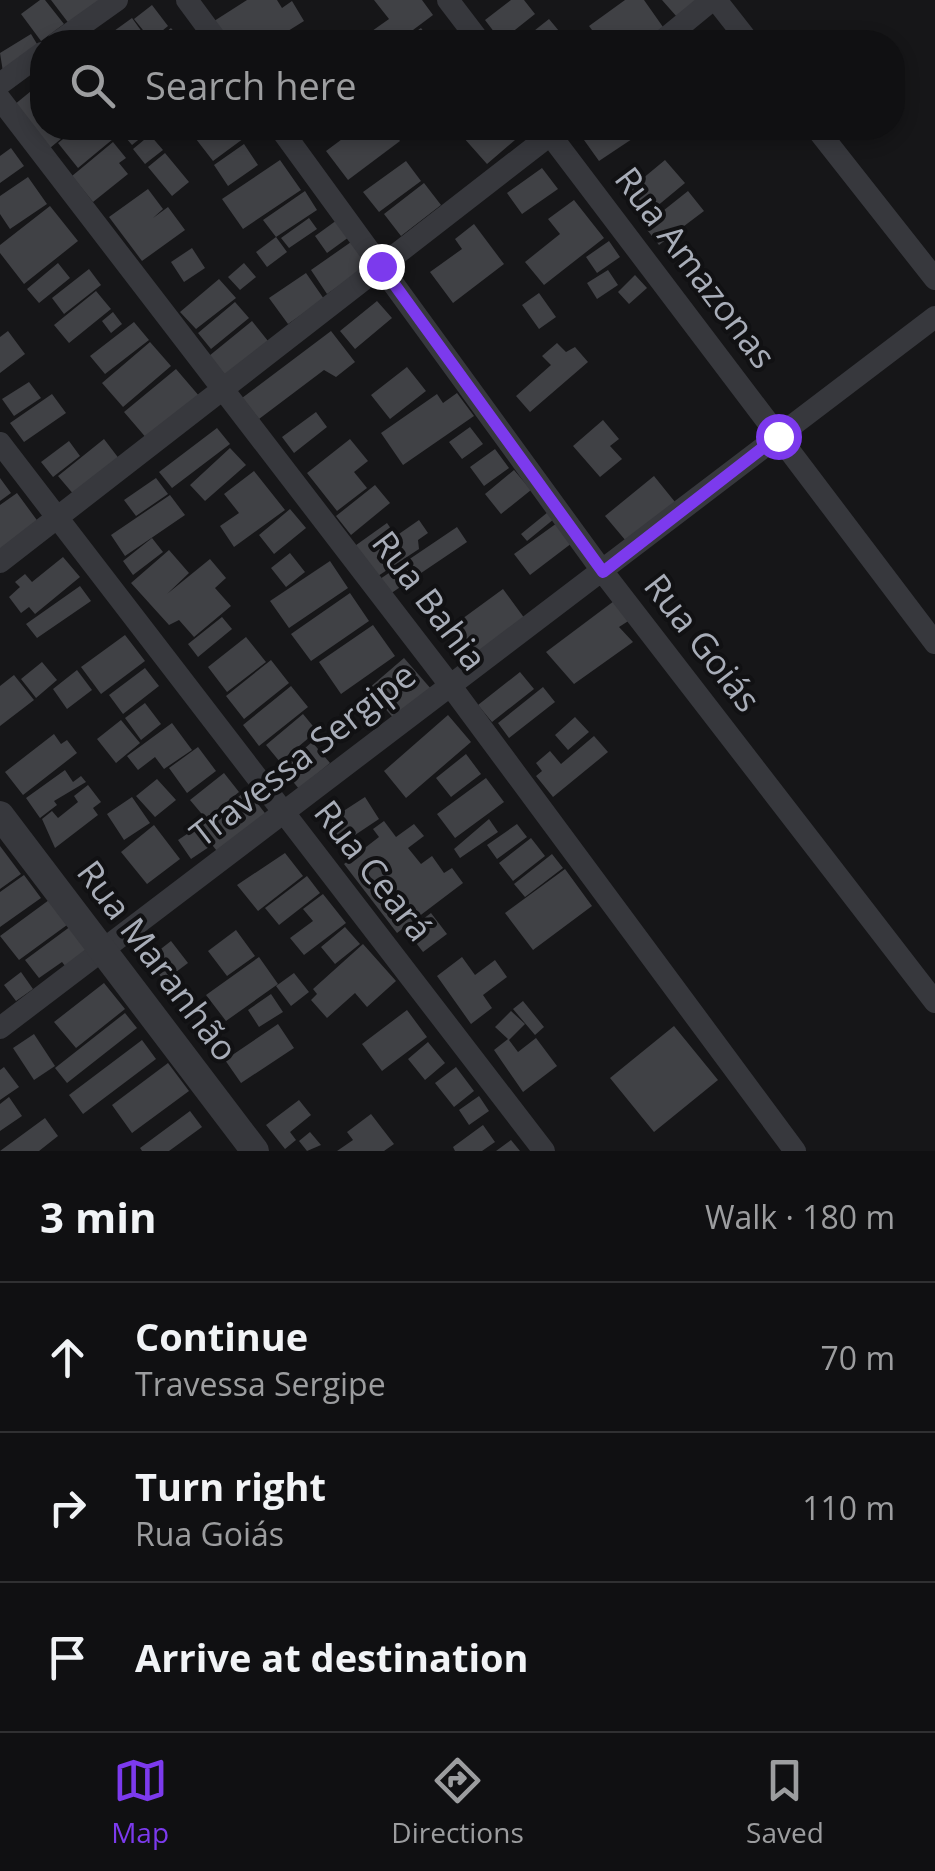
<!DOCTYPE html>
<html lang="en">
<head>
<meta charset="utf-8">
<style>
  :root { --surface:#101012; --page:#19191b; --text:#f1f3f6; --muted:#9c9d9f; --line:#303032; --accent:#7c3aed }
  body { margin:0; font-family:"Open Sans",sans-serif; background:var(--page); color:var(--text) }
  .stop { position:absolute; width:30px; height:30px; margin:-22px; border:8px solid #7c3aed; border-radius:50%; background:#fff }
  .stop.end { background:#7c3aed; border-color:#fff; box-shadow:0 2px 10px #0008 }
  .list { margin:0; padding:0; list-style:none }
  h2 { display:flex; justify-content:space-between; align-items:center; height:130px; margin:0; padding:0 40px; font-size:42px }
  h2 small { font-size:32px; font-weight:400; color:var(--muted) }
  .list li { display:grid; grid-template-columns:65px 1fr auto; gap:30px; align-items:center; box-sizing:border-box; height:150px; padding:0 40px; border-top:2px solid var(--line) }
  .list b { display:block; font-size:38px; white-space:nowrap }
  .list p { margin:0; font-size:32px; white-space:nowrap; color:var(--muted) }
  .list em { font-size:32px; font-style:normal; color:var(--muted) }
  .icon { flex:none; width:55px; height:55px; fill:none; stroke:currentColor; stroke-width:2; stroke-linecap:round; stroke-linejoin:round }
  .map { position:relative; flex:none; width:935px; height:1151px; overflow:hidden }
  .search { position:absolute; background:var(--surface); box-shadow:0 5px 15px #0003; left:30px; right:30px; top:30px; height:110px; display:flex; align-items:center; gap:25px; box-sizing:border-box; padding:0 35px; border-radius:40px; color:var(--muted); font-size:38px }
  .sheet { height:580px; background:var(--surface) }
  nav { display:flex; justify-content:space-around; align-items:center; box-sizing:border-box; height:140px; border-top:2px solid var(--line); background:var(--surface); font-size:28px; color:var(--muted) }
  nav a { display:grid; justify-items:center; gap:5px }
  nav .on { color:var(--accent) }
  .map>svg:first-child { display:block }
</style>
</head>
<body>
<div class="map">
<svg width="935" height="1151" viewBox="0 0 935 1151">
  <rect width="100%" height="100%" fill="#161618"/>
  <!-- building -->
  <path fill="#404145" d="M40,0H45L64,24L41,41L21,14Z
    M51,0H102L70,25Z
    M247,0H277L282,8L292,1L304,21L280,36L285,42H224L211,23Z
    M374,0H422L433,15L397,42H381L372,31L389,19Z
    M511,0H524L535,14L501,41L485,20Z
    M625,0H644L663,27L642,42H601L589,26Z
    M662,0H698L677,17Z
    M152,5L168,26L151,40L134,19Z
    M132,18L145,36L137,42H123L114,31Z
    M549,19L564,37L557,42H520Z
    M171,28L183,42L157,39Z
    M421,28L432,42H401Z
    M723,31L732,42H707Z
    M31,34L40,49L3,72L0,53Z
    M42,82V128H74L50,148L14,105Z
    M77,128H104L113,139L78,168L58,143Z
    M124,128H144L148,132L132,145L120,131Z
    M193,128H254L255,130L213,161L189,130Z
    M357,128H390L400,141L348,180L326,151Z
    M455,128H516L522,134L487,164Z
    M604,128H637L641,133L599,161L584,140Z
    M150,135L163,150L145,164L133,149Z
    M113,142L126,158L119,163L128,174L93,202L72,176Z
    M244,144L258,165L228,186L214,165Z
    M11,148L24,166L0,183V156Z
    M165,153L189,182L172,196L148,167Z
    M280,160L301,190L243,229L222,199Z
    M665,160L685,183L650,212L630,189Z
    M406,161L421,181L379,212L363,192Z
    M542,168L558,189L522,214L507,193Z
    M28,177L47,204L10,229L0,214V196Z
    M424,183L441,205L401,236L384,214Z
    M148,189L163,209L153,218L168,207L185,230L142,261L109,217Z
    M305,191L317,210L276,237L263,220Z
    M688,191L704,211L659,245L644,226Z
    M574,200L604,238L544,285L525,262L560,234L548,219Z
    M50,206L78,241L24,284L0,253V245Z
    M309,218L317,229L289,248L281,238Z
    M337,220L349,237L327,253L315,236Z
    M474,224L504,264L453,303L430,272L462,249L455,239Z
    M276,237L287,252L267,267L256,252Z
    M609,241L620,257L597,273L586,257Z
    M351,242L368,266L327,294L311,270Z
    M192,248L205,268L184,282L171,262Z
    M58,263L70,278L39,303L27,289Z
    M244,263L256,277L240,290L228,277Z
    M89,269L101,285L64,314L52,298Z
    M608,270L618,285L597,299L587,283Z
    M306,273L324,299L288,324L269,298Z
    M635,275L647,288L629,304L618,292Z
    M219,279L236,298L196,329L180,312Z
    M96,291L111,309L69,343L54,325Z
    M539,293L556,317L539,329L522,305Z
    M377,301L392,318L355,349L340,331Z
    M235,302L249,318L211,349L198,333Z
    M113,312L122,324L111,333L102,321Z
    M252,321L268,341L226,376L209,356Z
    M134,322L149,340L105,374L90,356Z
    M8,331L25,354L0,373V337Z
    M331,331L355,362L336,377L324,370L259,419L242,398Z
    M150,342L171,366L123,407L102,383Z
    M557,343L566,352L575,347L588,362L530,412L516,396L551,365L542,356Z
    M407,367L426,391L390,419L371,395Z
    M176,369L200,397L148,440L124,412Z
    M29,382L41,398L14,416L2,399Z
    M457,393L474,416L403,465L381,433L437,394L443,403Z
    M52,394L66,413L24,442L10,423Z
    M316,412L327,427L294,453L282,437Z
    M603,420L619,439L610,446L622,459L600,477L573,446Z
    M470,427L483,444L462,459L449,442Z
    M217,428L230,444L172,488L159,472Z
    M104,439L120,460L75,496L58,476Z
    M350,439L368,461L354,472L367,488L337,511L307,473Z
    M69,441L80,456L53,477L41,462Z
    M230,448L246,465L205,501L190,485Z
    M495,449L509,468L484,486L470,467Z
    M514,470L531,490L501,514L485,494Z
    M254,471L285,510L234,547L220,526L239,513L224,494Z
    M654,476L675,502L626,541L605,516Z
    M0,478L11,493L0,501Z
    M156,478L168,494L136,516L124,500Z
    M375,485L390,503L351,535L336,516Z
    M17,493L39,523L0,551V505Z
    M170,495L185,515L125,556L111,535Z
    M290,509L306,528L274,554L259,535Z
    M548,512L554,519L527,541L521,534Z
    M419,520L428,533L418,540L419,549L378,576L352,548L387,523L396,536Z
    M557,523L572,543L530,575L514,554Z
    M457,527L467,542L390,594L380,579Z
    M152,538L163,552L133,575L123,561Z
    M169,550L189,573L167,594L210,559L226,578L215,588L231,606L194,637L179,620L169,625L131,583Z
    M290,553L305,572L286,587L271,568Z
    M63,557L80,577L35,614L29,607L21,613L9,597L20,587L15,582L25,574L32,582Z
    M330,561L348,588L289,628L270,601Z
    M80,586L91,601L37,638L26,624Z
    M503,589L525,619L473,657L451,627Z
    M350,593L369,621L311,661L291,634Z
    M618,598L633,618L619,627L633,642L574,684L546,652Z
    M222,617L232,629L198,657L188,644Z
    M373,625L395,656L341,694L319,662Z
    M125,635L145,661L101,694L81,667Z
    M246,637L266,662L227,692L208,667Z
    M404,658L432,690L396,721L368,689Z
    M271,660L289,683L244,719L226,696Z
    M42,662L57,680L36,698L21,679Z
    M145,668L159,686L123,714L109,695Z
    M77,670L92,690L67,709L53,689Z
    M520,672L534,689L492,722L478,705Z
    M14,675L34,700L0,726V686Z
    M291,686L308,707L259,746L243,725Z
    M543,687L555,702L509,738L498,723Z
    M145,703L161,724L141,740L125,718Z
    M303,714L317,731L280,762L266,745Z
    M448,715L471,742L406,798L384,771Z
    M575,717L589,732L568,750L555,735Z
    M121,720L140,743L116,763L97,739Z
    M172,723L192,750L164,769L155,757L138,770L127,756Z
    M54,734L61,744L67,740L77,753L23,795L5,772Z
    M594,736L608,752L553,797L536,776L542,771L536,763L550,751L561,764Z
    M312,742L330,763L299,789L282,768Z
    M198,747L216,771L187,793L169,768Z
    M466,754L481,774L451,797L436,778Z
    M65,770L73,782L81,776L86,782L54,801L57,805L40,818L26,798Z
    M224,773L239,792L206,819L190,800Z
    M486,778L504,802L455,838L437,814Z
    M157,779L176,800L155,817L136,796Z
    M88,785L101,802L93,808L98,815L55,848L42,819L52,811L58,818L78,802L74,796Z
    M247,790L268,817L220,855L199,828Z
    M132,797L150,823L124,840L107,814Z
    M365,797L379,819L343,843L328,821Z
    M489,819L498,832L460,858L454,849Z
    M384,821L396,837L414,824L424,836L408,848L421,864L432,856L444,873L452,868L463,883L397,933L344,864L379,837L373,829Z
    M517,824L527,837L497,859L487,845Z
    M154,825L180,859L147,884L121,852Z
    M196,828L209,847L191,859L178,840Z
    M531,838L545,856L513,881L499,863Z
    M0,846L21,874L0,889Z
    M285,853L303,876L258,911L237,885Z
    M552,854L563,868L525,897L514,884Z
    M565,869L592,906L533,950L505,913Z
    M24,875L41,898L0,927V892Z
    M307,876L320,893L279,925L265,908Z
    M323,894L346,923L304,955L290,938L313,921L303,909Z
    M49,900L67,925L19,960L0,936Z
    M431,913L447,934L423,952L407,931Z
    M71,926L93,953L69,971L62,962L39,978L25,960Z
    M345,927L360,944L335,964L321,947Z
    M236,930L255,956L227,976L208,951Z
    M171,941L188,963L164,981L148,959Z
    M363,944L396,981L367,1007L355,993L327,1018L311,1000L317,994L313,989Z
    M259,957L278,984L226,1021L206,995Z
    M462,957L475,975L495,960L507,977L483,995L492,1008L471,1024L437,976Z
    M21,972L33,989L16,1001L4,985Z
    M294,973L309,992L291,1006L276,986Z
    M104,983L125,1009L76,1048L54,1022Z
    M271,994L283,1012L259,1027L248,1010Z
    M523,1001L544,1027L535,1035L513,1009Z
    M407,1010L427,1037L382,1071L362,1044Z
    M511,1011L525,1024L509,1040L518,1052L536,1038L557,1066L523,1092L494,1050L508,1039L495,1027Z
    M125,1013L137,1028L67,1083L55,1068Z
    M278,1024L294,1048L241,1083L225,1060Z
    M674,1026L718,1080L654,1132L610,1078Z
    M34,1034L55,1066L34,1080L13,1048Z
    M142,1040L156,1059L83,1114L69,1095Z
    M428,1042L445,1063L425,1080L408,1059Z
    M168,1063L189,1091L132,1133L112,1105Z
    M4,1067L19,1087L0,1100V1070Z
    M456,1067L474,1091L454,1107L435,1083Z
    M479,1096L489,1111L469,1125L459,1110Z
    M9,1097L22,1116L0,1131V1104Z
    M299,1100L311,1115L290,1132L296,1140L285,1149L266,1125Z
    M190,1111L202,1127L169,1151H142L140,1148Z
    M371,1114L394,1144L384,1151H337L353,1140L347,1132Z
    M45,1118L58,1136L39,1151H0Z
    M483,1125L495,1142L482,1151H455L453,1147Z
    M310,1132L321,1145L307,1151L299,1141Z
    M511,1140L520,1151H496Z"/>
  <g fill="none" stroke-linecap="round" stroke-linejoin="round">
    <!-- minor -->
    <path stroke="#37383d" stroke-width="22" d="M187,0L218,42
      M448,0L480,42
      M716,0L749,42
      M58,42L117,0
      M661,42L712,0
      M0,84L42,53
      M0,99L450,685L795,1151
      M280,128L603,572L935,1002
      M545,128L935,643
      M816,128L935,279
      M0,443L544,1151
      M0,562L559,128
      M0,1028L935,317"/>
    <!-- tertiary -->
    <path stroke="#37383d" stroke-width="28" d="M0,815L255,1151"/>
  </g>
  <g fill="none" stroke-linecap="round" stroke-linejoin="round">
    <!-- route -->
    <path stroke="#7c3aed" stroke-width="12" d="M381,266L603,572L778,436"/>
  </g>
  <g text-anchor="middle" stroke-width="8" stroke-linejoin="round" paint-order="stroke">
    <!-- street labels -->
    <g font-size="35" fill="#a8adb8" stroke="#111113">
      <text transform="translate(695 268) rotate(53)" y="12">Rua Amazonas</text>
      <text transform="translate(429 601) rotate(53)" y="12">Rua Bahia</text>
      <text transform="translate(702 643) rotate(52)" y="12">Rua Goiás</text>
      <text transform="translate(303 755) rotate(-38)" y="12">Travessa Sergipe</text>
      <text transform="translate(373 871) rotate(52)" y="12">Rua Ceará</text>
      <text transform="translate(157 961) rotate(53)" y="12">Rua Maranhão</text>
    </g>
  </g>
</svg>
<div class="stop" style="left:778px;top:436px"></div>
<div class="stop end" style="left:381px;top:266px"></div>
<div class="search"><svg class="icon" aria-label="search" viewBox="0 0 24 24"><circle cx="10" cy="10" r="6"/><path d="M15 15l6 6"/></svg>Search here</div>
</div>
<section class="sheet">
<h2>3 min<small>Walk · 180 m</small></h2>
<ul class="list">
<li><svg class="icon" aria-label="ahead" viewBox="0 0 24 24"><path d="M12 20V5M6 11l6-6 6 6"/></svg><div><b>Continue</b><p>Travessa Sergipe</p></div><em>70 m</em></li>
<li><svg class="icon" aria-label="right" viewBox="0 0 24 24"><path d="M7 20v-9h11M14 6l5 5-5 5"/></svg><div><b>Turn right</b><p>Rua Goiás</p></div><em>110 m</em></li>
<li><svg class="icon" aria-label="arrive" viewBox="0 0 24 24"><path d="M6 21V4h12l-3 4 3 4H6"/></svg><div><b>Arrive at destination</b></div></li>
</ul>
</section>
<nav>
<a class="on"><svg class="icon" aria-label="map" viewBox="0 0 24 24"><path d="M3 6l6-2 6 2 6-2v14l-6 2-6-2-6 2zM9 4v14M15 6v14"/></svg>Map</a>
<a><svg class="icon" aria-label="directions" viewBox="0 0 24 24"><path d="M12 3l9 9-9 9-9-9zM9 14v-3h6M13 9l2 2-2 2"/></svg>Directions</a>
<a><svg class="icon" aria-label="saved" viewBox="0 0 24 24"><path d="M7 4h10v16l-5-4-5 4z"/></svg>Saved</a>
</nav>
</body>
</html>
